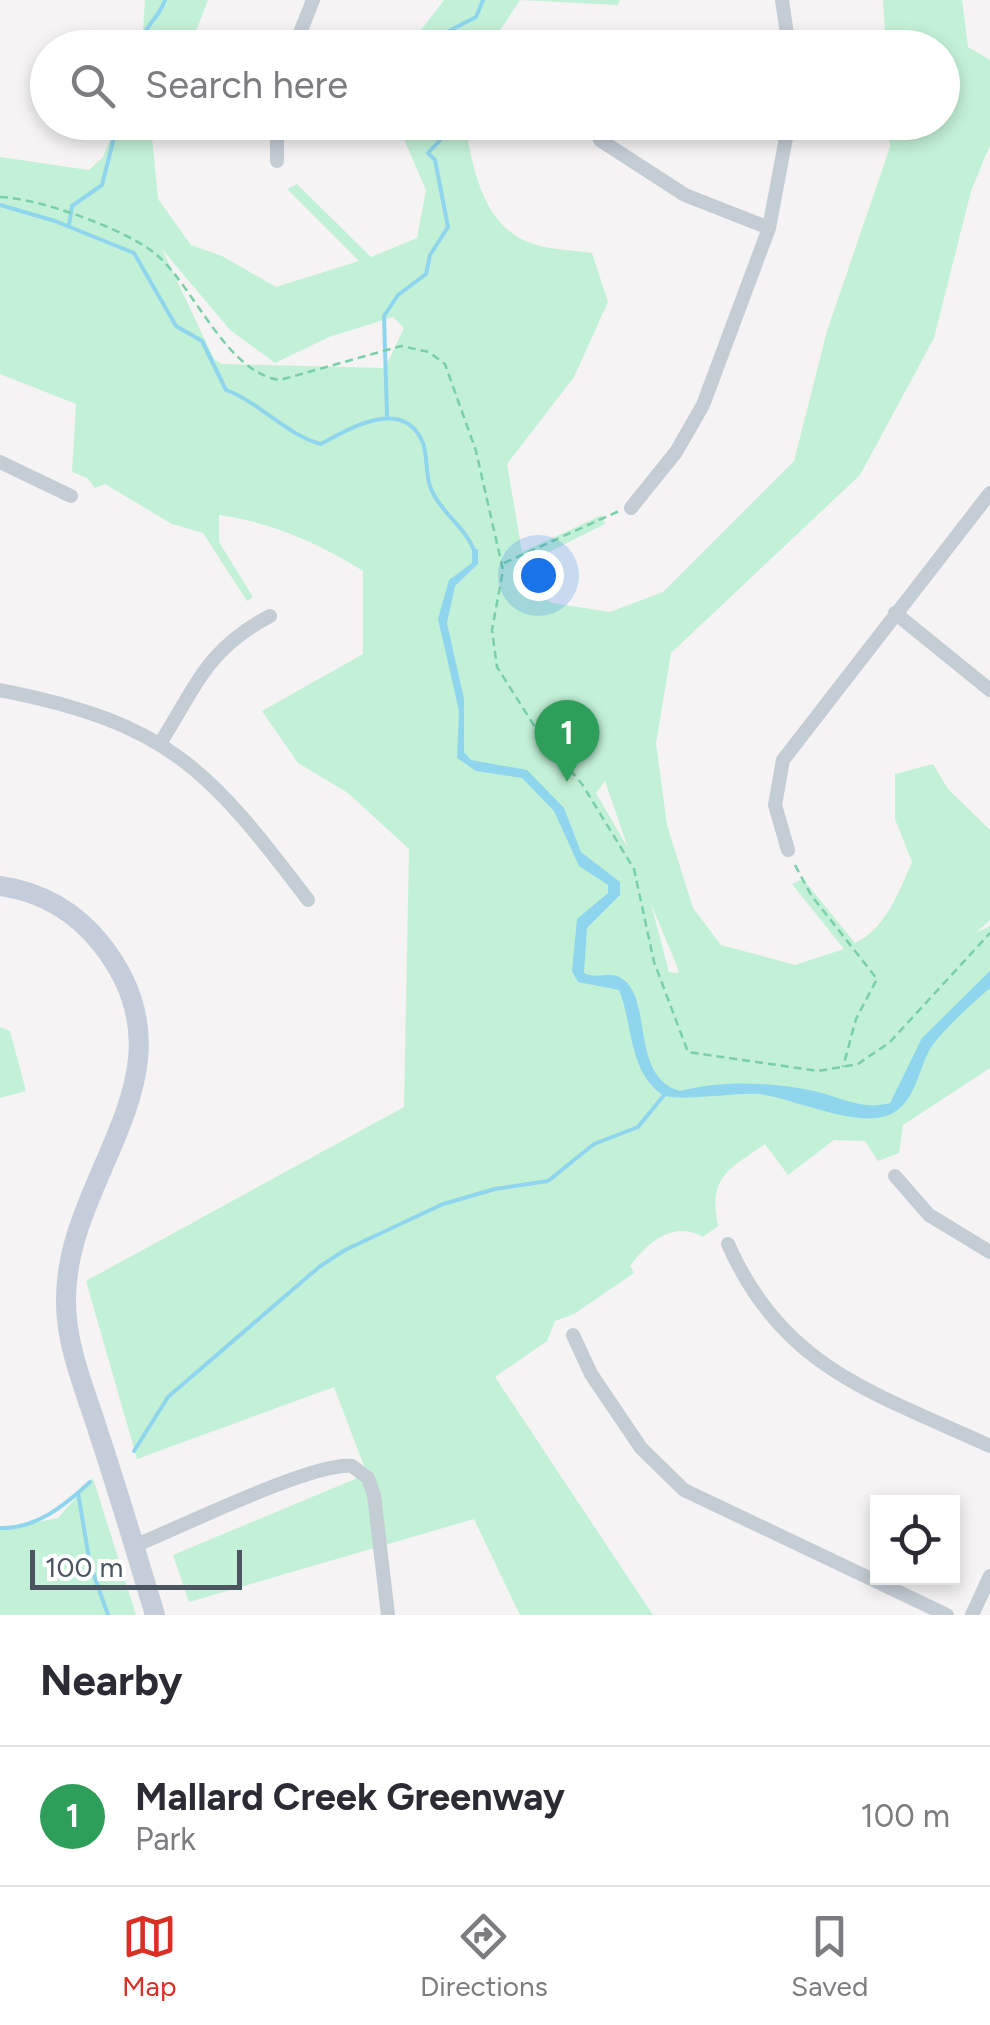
<!DOCTYPE html>
<html lang="en">
<head>
<meta charset="utf-8">
<style>
  :root { --surface:#fff; --page:#f7f7f7; --text:#2b2b33; --muted:#7c7c81; --line:#e1e1e2; --accent:#d93025 }
  body { margin:0; font-family:Figtree,sans-serif; background:var(--page); color:var(--text) }
  .controls { position:absolute; right:30px; bottom:30px; display:grid; overflow:hidden; border-radius:0px; box-shadow:0 5px 15px #0003 }
  .controls button { width:90px; height:90px; display:grid; place-items:center; padding:0; border:0; border-bottom:2px solid var(--line); background:var(--surface); color:var(--text); font:50px sans-serif }
  .scale { position:absolute; left:30px; bottom:25px; width:212px; box-sizing:border-box; padding-left:10px; border:5px solid #4a5560; border-top:0; font-size:28px; line-height:35px; white-space:nowrap; color:#4a5560; -webkit-text-stroke:8px #fff; paint-order:stroke }
  .you { position:absolute; left:538px; top:575px; width:35px; height:35px; margin:-25px; border:8px solid #fff; border-radius:50%; background:#1a73e8; box-shadow:0 0 0 15px #1a73e833 }
  .badge { display:grid; place-items:center; width:65px; height:65px; border-radius:50%; background:var(--accent); color:#fff; font-size:32px; font-weight:700 }
  .pin { position:absolute; translate:-50% -82px; filter:drop-shadow(0 2px 5px #0008) }
  .pin::after { content:''; position:absolute; top:52px; width:35px; height:30px; background:inherit; clip-path:polygon(0 0,100% 0,50% 100%) }
  .list { margin:0; padding:0; list-style:none }
  h2 { display:flex; justify-content:space-between; align-items:center; height:130px; margin:0; padding:0 40px; font-size:42px }
  h2 small { font-size:32px; font-weight:400; color:var(--muted) }
  .list li { display:grid; grid-template-columns:65px 1fr auto; gap:30px; align-items:center; box-sizing:border-box; height:140px; padding:0 40px; border-top:2px solid var(--line) }
  .list b { display:block; font-size:38px; white-space:nowrap }
  .list p { margin:0; font-size:32px; white-space:nowrap; color:var(--muted) }
  .list em { font-size:32px; font-style:normal; color:var(--muted) }
  .icon { flex:none; width:55px; height:55px; fill:none; stroke:currentColor; stroke-width:2; stroke-linecap:round; stroke-linejoin:round }
  .map { position:relative; flex:none; width:990px; height:1615px; overflow:hidden }
  .search { position:absolute; background:var(--surface); box-shadow:0 5px 15px #0003; left:30px; right:30px; top:30px; height:110px; display:flex; align-items:center; gap:25px; box-sizing:border-box; padding:0 35px; border-radius:55px; color:var(--muted); font-size:38px }
  .sheet { height:270px; background:var(--surface) }
  nav { display:flex; justify-content:space-around; align-items:center; box-sizing:border-box; height:140px; border-top:2px solid var(--line); background:var(--surface); font-size:28px; color:var(--muted) }
  nav a { display:grid; justify-items:center; gap:5px }
  nav .on { color:var(--accent) }
  .map>svg:first-child { display:block }
</style>
</head>
<body>
<div class="map">
<svg width="990" height="1615" viewBox="0 0 990 1615">
  <rect width="100%" height="100%" fill="#f5f3f3"/>
  <!-- green -->
  <path fill="#c3f1d7" fill-rule="evenodd" d="M145,0H208L190,47H142Z
    M444,0H620L618,5L520,0L489,47H408Z
    M883,0H962L968,47L990,60V145L971,191L934,338L860,475L671,653L656,743L667,825L693,908L721,945L795,965L844,949L792,884L803,879L855,943C886,929 899,891 912,862L895,819V774L933,764L948,789L990,830V920L976,933L990,926V1068L903,1125L899,1153L878,1161L865,1141L834,1140L788,1175L765,1144C728,1170 708,1176 718,1226L703,1237C673,1220 648,1242 630,1266L634,1273L574,1314L555,1321L547,1341L495,1377L653,1615H520L474,1519L189,1602L173,1555L367,1474L334,1387L137,1459L86,1281L404,1107L409,849L348,793L298,763L262,711L363,654V571C316,542 273,523 219,515V542L253,597L247,601L203,533L172,524L105,484L95,488L87,478L72,472L76,404L0,374V157L89,170L103,157L117,123H158L152,138L158,199L191,245L222,256L276,287L359,261L287,189L297,184L371,257L417,238L426,190L397,123H465C473,169 483,231 537,245C554,250 574,250 592,253L608,302L574,377L507,464L522,552L602,515L605,524L517,568L514,582L552,603L610,612L663,592L794,461L827,331L890,147L889,123L942,122V48L886,47ZM162,249L230,330L275,363L329,337L393,317L404,328L385,368L222,364L214,359ZM605,781L628,848L596,793ZM651,904L677,966L679,973L669,972Z
    M0,1027L10,1031L26,1091L0,1098Z
    M93,1478L136,1615H0V1529L58,1518Z"/>
  <!-- water -->
  <path fill="#90d5ee" d="M472,549H478V564L455,586L447,623L464,699V752L471,760L527,770L564,808L581,852L620,882V895L587,928L584,973C596,980 610,970 621,978C654,997 629,1077 680,1091C722,1080 771,1082 814,1091C841,1097 862,1111 890,1103L922,1038L990,971V988C971,1005 951,1022 935,1042C918,1063 919,1098 893,1113C861,1131 795,1098 759,1094C736,1092 673,1103 661,1094C628,1069 633,1024 619,990L578,982L572,971L577,919L608,893V885L579,866L554,811L522,778L476,771L457,758L459,711L438,619L449,580L472,563Z"/>
  <g fill="none" stroke-linecap="round" stroke-linejoin="round">
    <!-- stream -->
    <path stroke="#90d5ee" stroke-width="4" d="M139,48C146,22 158,20 165,0
      M447,48L449,31L476,17L483,0
      M0,205L55,221L134,253L176,326L202,341L226,390C261,403 286,435 321,444C350,428 404,396 423,443C428,457 425,475 431,489C440,512 467,528 475,553
      M69,225L72,206L102,185L118,122
      M387,415L384,316L398,295L426,274L430,255L448,227L435,160L428,153L443,137L431,122
      M134,1451L168,1397L319,1267L345,1250L443,1204L495,1189L548,1181L594,1144L638,1127L665,1094
      M78,1493L90,1564L108,1615
      M0,1528C36,1529 64,1506 90,1482"/>
    <!-- path -->
    <path stroke="#7acfa9" stroke-width="2.5" stroke-dasharray="8 5" stroke-linecap="butt" d="M0,197C39,198 129,230 158,256C195,289 227,373 280,380L401,346L429,352L445,364L476,451L503,570L492,630L497,667L540,735L582,784L634,869L654,962L688,1052L818,1071L858,1064L890,1042L990,933
      M504,563L619,511
      M795,865L811,895L877,979L856,1019L843,1067"/>
    <!-- minor -->
    <path stroke="#c4ccd4" stroke-width="14" d="M782,0L789,48
      M294,48L313,0
      M277,122V161
      M600,140L685,195L769,228
      M0,462L71,496
      M631,508L676,452L703,405L769,228L789,122
      M895,613L990,690
      M0,690C168,723 208,768 308,900
      M161,742C196,686 208,648 270,616
      M788,850L775,805L783,760L990,493
      M895,1176L929,1215L990,1252
      M728,1244C783,1369 875,1393 990,1446
      M573,1335L591,1374L641,1448L684,1490L947,1615
      M134,1546C179,1528 312,1462 352,1466L368,1478L374,1495L388,1615
      M972,1615L990,1576"/>
    <!-- secondary -->
    <path stroke="#c4cdd9" stroke-width="20" d="M0,886C42,892 76,912 102,945C203,1074 64,1174 66,1302C66,1347 86,1392 99,1434C119,1494 137,1555 155,1615"/>
  </g>
</svg>
<div class="controls">
<button><svg class="icon" aria-label="locate" viewBox="0 0 24 24"><circle cx="12" cy="12" r="6"/><path d="M12 2v4M12 18v4M2 12h4M18 12h4"/></svg></button>
</div>
<div class="scale">100 m</div>
<div class="you"></div>
<div class="pin badge" style="left:567px;top:782px;background:#2e9e5b">1</div>
<div class="search"><svg class="icon" aria-label="search" viewBox="0 0 24 24"><circle cx="10" cy="10" r="6"/><path d="M15 15l6 6"/></svg>Search here</div>
</div>
<section class="sheet">
<h2>Nearby<small></small></h2>
<ul class="list">
<li><span class="badge" style="background:#2e9e5b">1</span><div><b>Mallard Creek Greenway</b><p>Park</p></div><em>100 m</em></li>
</ul>
</section>
<nav>
<a class="on"><svg class="icon" aria-label="map" viewBox="0 0 24 24"><path d="M3 6l6-2 6 2 6-2v14l-6 2-6-2-6 2zM9 4v14M15 6v14"/></svg>Map</a>
<a><svg class="icon" aria-label="directions" viewBox="0 0 24 24"><path d="M12 3l9 9-9 9-9-9zM9 14v-3h6M13 9l2 2-2 2"/></svg>Directions</a>
<a><svg class="icon" aria-label="saved" viewBox="0 0 24 24"><path d="M7 4h10v16l-5-4-5 4z"/></svg>Saved</a>
</nav>
</body>
</html>
